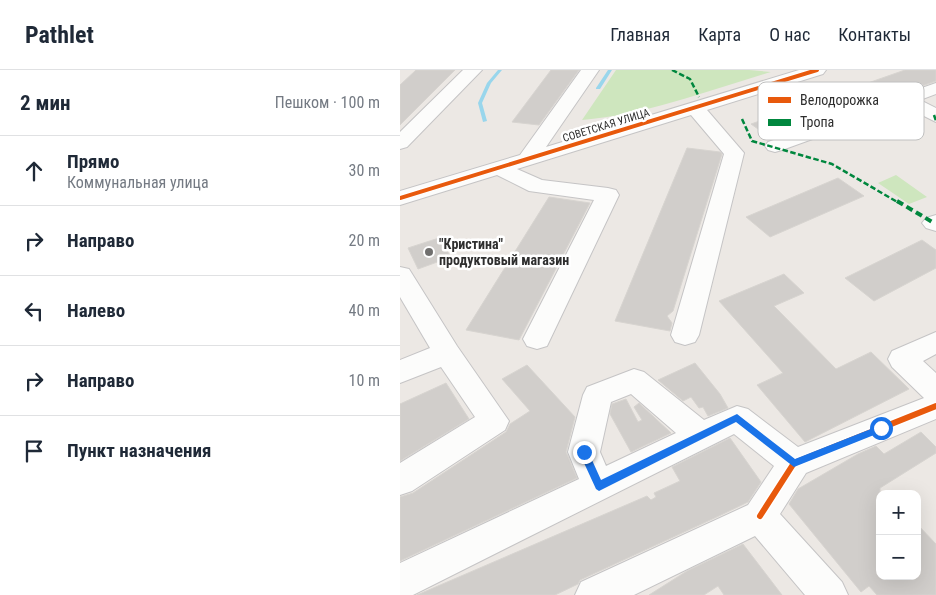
<!DOCTYPE html>
<html lang="ru">
<head>
<meta charset="utf-8">
<style>
  :root { --surface:#fff; --page:#f6f6f7; --text:#1f2937; --muted:#747a83; --line:#e0e1e3 }
  body { margin:0; font-family:"Roboto Condensed",sans-serif; background:var(--page); color:var(--text) }
  .controls { position:absolute; right:15px; bottom:15px; display:grid; overflow:hidden; border-radius:10px; box-shadow:0 5px 20px #0002 }
  .controls button { width:45px; height:45px; display:grid; place-items:center; padding:0; border:0; border-bottom:1px solid var(--line); background:var(--surface); color:var(--text); font:25px sans-serif }
  .stop { position:absolute; width:15px; height:15px; margin:-11px; border:4px solid #1a73e8; border-radius:50%; background:#fff }
  .stop.end { background:#1a73e8; border-color:#fff; box-shadow:0 1px 5px #0008 }
  .list { margin:0; padding:0; list-style:none }
  h2 { display:flex; justify-content:space-between; align-items:center; height:65px; margin:0; padding:0 20px; font-size:21px }
  h2 small { font-size:16px; font-weight:400; color:var(--muted) }
  .list li { display:grid; grid-template-columns:32px 1fr auto; gap:15px; align-items:center; box-sizing:border-box; height:70px; padding:0 20px; border-top:1px solid var(--line) }
  .list b { display:block; font-size:19px; white-space:nowrap }
  .list p { margin:0; font-size:16px; white-space:nowrap; color:var(--muted) }
  .list em { font-size:16px; font-style:normal; color:var(--muted) }
  .icon { flex:none; width:28px; height:28px; fill:none; stroke:currentColor; stroke-width:2; stroke-linecap:round; stroke-linejoin:round }
  .map { position:relative; flex:none; width:536px; height:525px; overflow:hidden }
  header { display:flex; align-items:center; gap:30px; box-sizing:border-box; height:70px; padding:0 25px; background:var(--surface); border-bottom:1px solid var(--line) }
  header strong { font-size:24px }
  nav { display:flex; gap:28px; margin-inline-start:auto; font-size:18px }
  main { display:flex }
  aside { flex:1; background:var(--surface) }
  .map>svg:first-child { display:block }
</style>
</head>
<body>
<header>
<strong>Pathlet</strong>
<nav><a>Главная</a><a>Карта</a><a>О нас</a><a>Контакты</a></nav>
</header>
<main>
<aside>
<h2>2 мин<small>Пешком · 100 m</small></h2>
<ul class="list">
<li><svg class="icon" aria-label="ahead" viewBox="0 0 24 24"><path d="M12 20V5M6 11l6-6 6 6"/></svg><div><b>Прямо</b><p>Коммунальная улица</p></div><em>30 m</em></li>
<li><svg class="icon" aria-label="right" viewBox="0 0 24 24"><path d="M7 20v-9h11M14 6l5 5-5 5"/></svg><div><b>Направо</b></div><em>20 m</em></li>
<li><svg class="icon" aria-label="left" viewBox="0 0 24 24"><path d="M17 20v-9H6M10 6l-5 5 5 5"/></svg><div><b>Налево</b></div><em>40 m</em></li>
<li><svg class="icon" aria-label="right" viewBox="0 0 24 24"><path d="M7 20v-9h11M14 6l5 5-5 5"/></svg><div><b>Направо</b></div><em>10 m</em></li>
<li><svg class="icon" aria-label="arrive" viewBox="0 0 24 24"><path d="M6 21V4h12l-3 4 3 4H6"/></svg><div><b>Пункт назначения</b></div></li>
</ul>
</aside>
<div class="map">
<svg width="536" height="525" viewBox="0 0 536 525">
  <rect width="100%" height="100%" fill="#ece8e4"/>
  <!-- green -->
  <path fill="#cee6be" d="M216,0H349L371,2C310,20 246,45 182,50Z
    M496,105L527,127L509,134L478,113Z"/>
  <g fill="none" stroke-linecap="round" stroke-linejoin="round">
    <!-- stream -->
    <path fill="#99d6ec" fill-rule="evenodd" d="M98,0H102L91,13L82,33L87,51L83,52L78,33L87,13Z
      M208,0H212L200,19H196V18Z"/>
  </g>
  <!-- building -->
  <path fill="#d1cecb" stroke="#d7d4d0" d="M16,0H55L0,55V15Z
    M151,0H179L139,55L112,52Z
    M505,0H536V11L372,69L351,54Z
    M287,78L320,82L322,84L273,241L267,246L272,253L270,261L215,251Z
    M438,108L464,126L370,167L346,147Z
    M149,127L190,133L119,270L66,260Z
    M39,168L51,187L18,199L8,178Z
    M522,170L536,180V198L474,231L445,208Z
    M384,204L404,223L374,236L436,299L471,282L509,319L405,372L357,315L383,303L319,231Z
    M295,293L320,324L328,338L308,346L303,337L299,338L291,327L283,331L258,310Z
    M127,295L175,347L166,382L177,408L0,491V427L13,423L106,362L110,354L130,341L102,309Z
    M46,313L69,349L0,391V334Z
    M226,329L238,352L242,350L234,337L239,333L271,363L231,382L210,344L212,334Z
    M521,362L536,377V383L480,418V506H517V454L536,474V525H477L469,516L461,522L389,434L398,419L458,384L476,376L484,384Z
    M330,368L361,412L348,432L321,445L180,510L178,514L155,525H17L247,426L251,430L256,427L254,423L280,411L272,397Z
    M343,474L382,525H324L318,516L304,525H249L287,501Z"/>
  <g fill="none" stroke-linecap="round" stroke-linejoin="round">
    <defs>
      <path id="minor" d="M63,0H82L7,77L0,79V62Z
        M181,0H199L146,77L399,0H426L423,4L307,40L344,83L299,265L295,272L285,275L275,272L271,265L324,84L291,45L117,99L142,110L208,118L216,120L219,125L147,276L137,279L127,276L123,269L194,130L129,121L97,105L0,135V121L120,85Z
        M536,13V24L520,30L536,38V52L504,36L382,80L375,82L368,80L365,76L368,72Z
        M536,145V161L526,158L522,153L526,148Z
        M0,197L9,199L57,276L109,351L105,360L12,421L0,425V393L75,347L41,297L0,313V290L30,278L0,227Z
        M536,262V284L523,291L536,303V349L406,403L380,444L442,512L448,525H405L355,466L234,525H175L181,512L348,435L374,396L334,364L13,525H0V493L179,409L168,382L183,325L187,317L234,299L244,302L304,350L337,336L348,339L398,377L524,328L492,297L488,289L492,281ZM231,324L276,363L206,396L200,382L211,332Z"/>
    </defs>
    <!-- minor casing -->
    <use href="#minor" stroke="#c5c4c5" stroke-width="2"/>
    <!-- minor -->
    <use href="#minor" fill="#fcfcfb" fill-rule="evenodd"/>
    <!-- quiet-far1 -->
    <path stroke="#00873e" stroke-width="2.5" stroke-dasharray="5.5 2.5" stroke-linecap="butt" d="M272,0L290,9L299,27
      M534,45L536,51
      M342,49L352,71L432,94L499,133"/>
    <!-- quiet -->
    <path stroke="#00873e" stroke-width="4" stroke-dasharray="7 4" stroke-linecap="butt" d="M497,131L534,153"/>
    <defs>
      <path id="cycleway-far1" d="M0,128L417,0"/>
      <path id="cycleway" d="M360,446L394,393L536,336"/>
    </defs>
    <!-- cycleway-far1 casing -->
    <use href="#cycleway-far1" stroke="#fff" stroke-width="6"/>
    <!-- cycleway casing -->
    <use href="#cycleway" stroke="#fff" stroke-width="9"/>
    <!-- cycleway-far1 -->
    <use href="#cycleway-far1" stroke="#e8590c" stroke-width="4"/>
    <!-- cycleway -->
    <use href="#cycleway" stroke="#e8590c" stroke-width="6"/>
  </g>
  <!-- route -->
  <path fill="#1a73e8" d="M337,344L395,389L481,355L486,358L484,361L394,397L336,352L199,421L196,419L179,382L184,378L187,379L201,410Z"/>
  <!-- markers -->
  <circle fill="#706f6e" stroke="#fff" stroke-width="2" cx="29" cy="182" r="5"/>
  <g text-anchor="middle" stroke-width="5" stroke-linejoin="round" paint-order="stroke">
    <!-- far-street labels -->
    <g font-size="11" fill="#2e2e2e" stroke="#fff">
      <text transform="translate(206 55) rotate(-17)" y="4">СОВЕТСКАЯ УЛИЦА</text>
    </g>
    <!-- poi labels -->
    <g font-size="14" font-weight="bold" fill="#2e2e2e" stroke="#fff" text-anchor="start">
      <text x="39" y="179">"Кристина"<tspan x="39" dy="16">продуктовый магазин</tspan></text>
    </g>
  </g>
  <!-- legend -->
  <rect x="358" y="12" width="166" height="58" rx="8" fill="#fff" stroke="#c0c0c0" stroke-width="1"/>
  <rect x="368" y="27" width="23" height="6" fill="#e8590c"/>
  <rect x="368" y="49" width="23" height="7" fill="#00873e"/>
  <g font-size="14" fill="#2e2e2e">
    <text x="400" y="35">Велодорожка</text>
    <text x="400" y="57">Тропа</text>
  </g>
</svg>
<div class="controls">
<button>+</button>
<button>−</button>
</div>
<div class="stop" style="left:481px;top:358px"></div>
<div class="stop end" style="left:184px;top:382px"></div>
</div>
</main>
</body>
</html>
